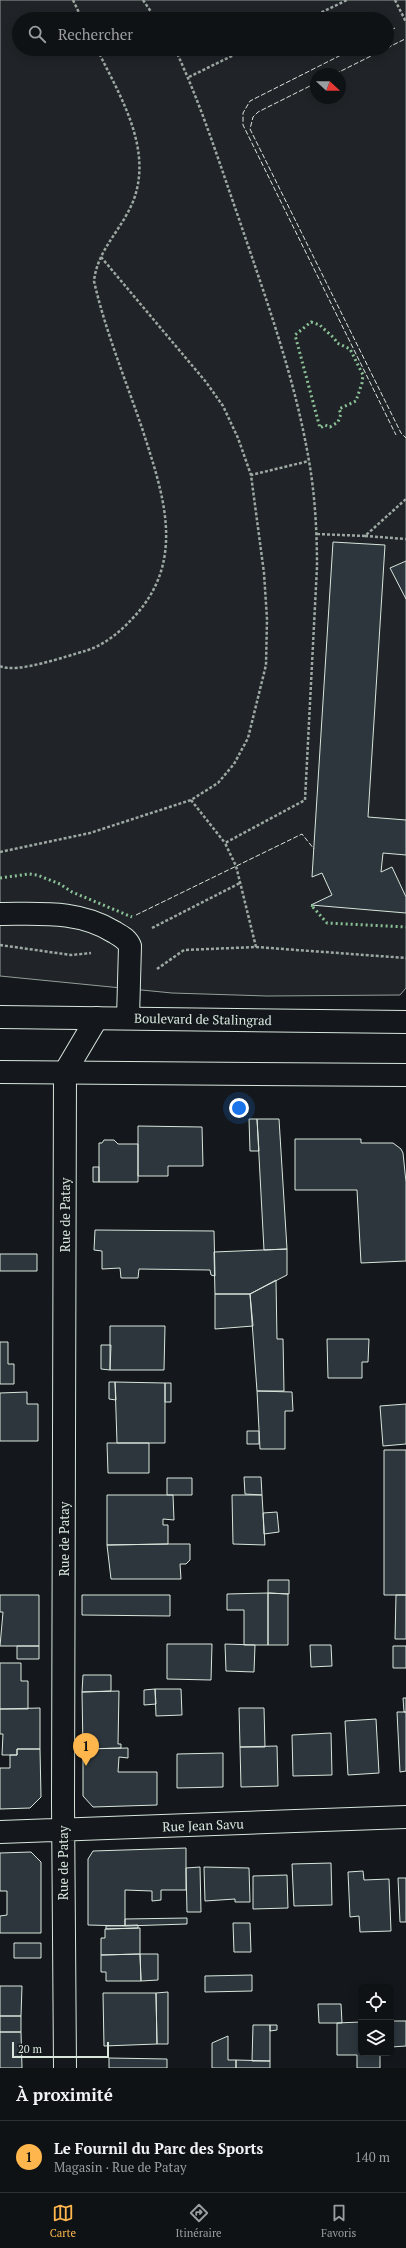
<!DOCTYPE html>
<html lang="fr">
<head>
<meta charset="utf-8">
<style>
  :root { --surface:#0f1215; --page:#1d2022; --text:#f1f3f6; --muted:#9b9ea0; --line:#2f3234; --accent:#ffb74d }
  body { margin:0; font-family:"PT Serif",serif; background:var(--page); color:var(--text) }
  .controls { position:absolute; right:12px; bottom:12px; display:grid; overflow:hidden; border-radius:6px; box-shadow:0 2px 10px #0003 }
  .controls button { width:36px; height:36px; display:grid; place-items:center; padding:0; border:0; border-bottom:1px solid var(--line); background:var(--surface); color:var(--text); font:20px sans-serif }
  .compass { position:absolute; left:310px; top:68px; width:36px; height:36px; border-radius:50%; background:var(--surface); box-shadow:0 2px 10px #0003; rotate:111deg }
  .scale { position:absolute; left:12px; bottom:10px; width:97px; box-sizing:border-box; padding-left:4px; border:2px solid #d8e6dc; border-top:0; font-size:11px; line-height:14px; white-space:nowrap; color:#d8e6dc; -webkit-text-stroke:3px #14181c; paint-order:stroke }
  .you { position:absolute; left:239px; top:1108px; width:14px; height:14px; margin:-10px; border:3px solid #fff; border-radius:50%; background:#1a73e8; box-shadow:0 0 0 6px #1a73e833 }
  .badge { display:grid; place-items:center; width:26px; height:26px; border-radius:50%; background:var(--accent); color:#111; font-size:13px; font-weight:700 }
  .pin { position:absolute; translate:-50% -33px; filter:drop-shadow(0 1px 2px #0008) }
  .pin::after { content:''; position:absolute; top:21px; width:14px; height:12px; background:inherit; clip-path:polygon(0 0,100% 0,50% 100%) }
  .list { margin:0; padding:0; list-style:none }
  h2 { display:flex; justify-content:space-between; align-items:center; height:52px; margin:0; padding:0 16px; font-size:17px }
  h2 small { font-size:13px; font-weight:400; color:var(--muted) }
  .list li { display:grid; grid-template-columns:26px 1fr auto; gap:12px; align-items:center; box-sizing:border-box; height:72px; padding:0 16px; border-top:1px solid var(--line) }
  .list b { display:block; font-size:15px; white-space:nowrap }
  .list p { margin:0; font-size:13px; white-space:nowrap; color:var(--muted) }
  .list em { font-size:13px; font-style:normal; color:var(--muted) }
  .icon { flex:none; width:22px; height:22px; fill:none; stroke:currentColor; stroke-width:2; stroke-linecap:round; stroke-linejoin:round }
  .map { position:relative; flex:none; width:406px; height:2068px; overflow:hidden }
  .search { position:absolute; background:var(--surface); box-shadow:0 2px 10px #0003; left:12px; right:12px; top:12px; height:44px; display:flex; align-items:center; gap:10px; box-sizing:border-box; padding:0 14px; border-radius:22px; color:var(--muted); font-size:15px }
  .sheet { height:124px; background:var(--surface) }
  nav { display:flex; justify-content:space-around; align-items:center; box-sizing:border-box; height:56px; border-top:1px solid var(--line); background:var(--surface); font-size:11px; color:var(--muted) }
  nav a { display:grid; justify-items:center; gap:2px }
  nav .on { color:var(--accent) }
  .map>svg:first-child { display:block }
</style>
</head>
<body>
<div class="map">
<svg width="406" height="2068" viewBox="0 0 406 2068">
  <rect width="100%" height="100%" fill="#14181c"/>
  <!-- green -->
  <path fill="#202428" stroke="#939e99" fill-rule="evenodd" d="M0,0H406V988L400,995L267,996L172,993L0,976ZM19,19H387V49H19ZM316,74H340V98H316Z"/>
  <!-- building -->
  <path fill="#2c363c" stroke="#d8e6dc" d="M333,542L385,545L368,817L406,820V855L383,853L381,872L392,867L406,897V913L311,905L332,895L322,873L312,877Z
    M406,561V599L390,568Z
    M249,1119H257L259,1151H250Z
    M257,1119H279L287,1249L264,1250Z
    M138,1126L202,1127L203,1166H168V1176H138Z
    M295,1139H361V1143H393L401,1149L403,1153L406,1182V1261L361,1263L357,1190H295Z
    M104,1140H114L118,1144H138V1182H99V1143H102Z
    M93,1167H99V1182H93Z
    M95,1230L214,1231L215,1276L211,1275L210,1270L139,1269L138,1278H121L120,1268L102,1269V1251L94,1250Z
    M287,1249V1275L250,1294H215L214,1252Z
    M0,1254H37V1271H0Z
    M276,1280L277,1339H283L284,1391H257L250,1294Z
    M215,1294H250L253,1326L215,1329Z
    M110,1326H165L164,1370H110Z
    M327,1339H369L368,1362H362V1378H328Z
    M0,1342H8V1364H14V1384H0Z
    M101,1345H111L110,1370L101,1369Z
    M109,1382H115L116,1400L109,1399Z
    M115,1382L165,1383V1443H117Z
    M165,1383H171V1402H165Z
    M257,1391L292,1392L293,1411H285V1449H260Z
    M27,1392V1404H38V1441H0V1393Z
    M406,1404V1444L383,1446L380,1406Z
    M247,1431H259V1444H247Z
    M107,1443H149V1473H108Z
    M384,1450H406V1595H384Z
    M244,1477H261L262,1495L245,1494Z
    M167,1478H192V1495H167Z
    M107,1495H173L174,1520L163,1519V1525H168V1544L107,1545Z
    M232,1495H262L265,1545L233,1544Z
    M277,1512L279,1532L264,1534L263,1513Z
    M168,1544H190V1560L186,1564H180L181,1579H111L107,1545Z
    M268,1580H289V1594L268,1593Z
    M268,1593L288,1594V1645H268Z
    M268,1593V1645H244V1610H227V1594Z
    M0,1595H39V1646H0L3,1612H0Z
    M82,1595H170V1616L82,1615Z
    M396,1595H406V1639H395Z
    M167,1644H212L211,1680L167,1679Z
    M225,1644L255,1645L254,1672L226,1671Z
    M310,1645H331L332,1666L311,1667Z
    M17,1646H39V1659H17Z
    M393,1646H406V1668H393Z
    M0,1663H21V1681H28V1709H0Z
    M83,1675H111V1691L82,1692Z
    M155,1689L156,1704L144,1705V1690Z
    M155,1689H181L182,1715L156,1716Z
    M119,1691L118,1744H121V1748L83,1749L82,1692Z
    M403,1698H406V1712H404Z
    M40,1708V1749H17V1755H2L3,1734H0V1709Z
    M239,1708H264L265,1747H240Z
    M397,1712H406V1771L400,1772Z
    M376,1719L379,1773L348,1775L345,1721Z
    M331,1733L332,1775L293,1776L292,1735Z
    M277,1746L278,1786L241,1787L240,1747Z
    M128,1748V1758L119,1757L118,1772H157V1805L93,1807L83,1796V1749Z
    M17,1749H40L41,1797L30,1808L0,1809V1768H10V1755H17Z
    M223,1753V1787L177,1788V1754Z
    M186,1848V1890H161V1900L152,1901V1891L125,1890V1926L88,1925V1859L93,1851Z
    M31,1852L41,1862V1933H0V1916L7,1915V1891H0V1853Z
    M331,1863L332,1905L294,1906L292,1864Z
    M200,1867L201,1912H187L186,1868Z
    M204,1867L249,1868L250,1902H235V1899L205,1901Z
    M363,1871L364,1880L389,1879L391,1931L360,1932L359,1916L350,1917L348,1872Z
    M287,1875L288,1908L253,1909V1876Z
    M398,1878H406V1922H400Z
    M187,1918V1924L125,1926V1919Z
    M233,1923H250L251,1952H234Z
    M138,1925V1928L106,1929V1926Z
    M140,1928V1954L101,1955V1938H105V1929Z
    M14,1943H41V1958H14Z
    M140,1954H158V1980L141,1981Z
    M140,1954L141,1981H106V1972H101V1955Z
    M252,1975V1991L205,1992V1976Z
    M0,1986H22L21,2016H0Z
    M168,1992V2044H157L156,1993Z
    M103,1993H156L157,2044L104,2046Z
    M318,2004H341L342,2023H319Z
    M0,2016H21V2032H0Z
    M391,2021H406V2046L391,2047Z
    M361,2022V2053H380V2068H357V2055H337V2023Z
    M253,2025H270V2061H252Z
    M270,2025H277V2030L270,2031Z
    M0,2032H21L22,2068H0Z
    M228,2036V2060H236V2068H212V2043Z
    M109,2058L167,2059V2068H109Z
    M236,2060L270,2061V2068H236Z"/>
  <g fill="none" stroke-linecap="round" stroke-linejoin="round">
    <defs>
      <path id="minor" d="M0,914C40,914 79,910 114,932C121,936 127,939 130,946L128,1018
        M0,1832L406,1817
        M65,2068L63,1803L65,1072L97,1018"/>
      <path id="major" d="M0,1017L406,1022
        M0,1072L406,1075"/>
    </defs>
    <!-- minor casing -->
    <use href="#minor" stroke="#d8e6dc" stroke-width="24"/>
    <!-- major casing -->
    <use href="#major" stroke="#d8e6dc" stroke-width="24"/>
    <!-- path -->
    <path stroke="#9da8a2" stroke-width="2.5" stroke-dasharray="3 2" stroke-linecap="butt" d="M73,0L82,19
      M143,0L156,19
      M395,0L406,22
      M308,19L347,0
      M189,77L246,49
      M101,257L206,382L223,406L238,438L251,475
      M317,534L365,536L406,499
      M365,536L406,539
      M0,666C16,674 67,656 85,651C103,646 120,632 132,619C188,561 163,494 142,428C126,381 105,330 94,281C97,254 115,236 127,214C159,158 122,100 97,49
      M191,800L225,843
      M0,852L90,833L191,800L218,783L234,764L248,738L266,665L267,619L264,573L251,475L309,461
      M152,928L240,883
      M0,945L71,955L91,953
      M256,947L406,958
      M157,969L184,950L256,947L236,866L225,843L305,800L317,567C317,532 315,495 309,461C295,378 266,299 239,219C219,162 201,104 175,49"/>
    <!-- minor -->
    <use href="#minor" stroke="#14181c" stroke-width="22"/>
    <!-- major -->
    <use href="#major" stroke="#14181c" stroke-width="22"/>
    <!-- hedge -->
    <path stroke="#8ac095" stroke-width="3" stroke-dasharray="2 3" stroke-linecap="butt" d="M311,322L320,325C325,331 334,336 337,343L350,349L363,375L362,383L356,401L339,409L341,414L338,422L330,427L325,425L320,428L295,335Z
      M0,878L29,874L37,875L60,884L72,892L132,917
      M313,906L311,905L327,923L406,927"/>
    <!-- fence -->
    <path stroke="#d8e6dc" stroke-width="1" stroke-dasharray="5 2" stroke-linecap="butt" d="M387,32L395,28
      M387,48L405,39
      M353,49L250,101L243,113V125L396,435
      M335,74L385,49
      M316,83L258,112L253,117L250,129L401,433L406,438
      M136,915L302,834L314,849"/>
  </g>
  <g text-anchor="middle" stroke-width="3" stroke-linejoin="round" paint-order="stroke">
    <!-- street labels -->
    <g font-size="13" fill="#d8e6dc" stroke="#14181c">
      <text transform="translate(203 1019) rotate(1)" y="5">Boulevard de Stalingrad</text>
      <text transform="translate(65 1215) rotate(-90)" y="5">Rue de Patay</text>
      <text transform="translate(64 1539) rotate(-90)" y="5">Rue de Patay</text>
      <text transform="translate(203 1825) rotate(-2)" y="5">Rue Jean Savu</text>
      <text transform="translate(63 1863) rotate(-90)" y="5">Rue de Patay</text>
    </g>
  </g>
</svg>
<div class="controls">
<button><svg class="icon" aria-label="locate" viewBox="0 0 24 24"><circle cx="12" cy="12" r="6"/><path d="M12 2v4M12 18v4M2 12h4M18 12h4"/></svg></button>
<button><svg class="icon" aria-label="layers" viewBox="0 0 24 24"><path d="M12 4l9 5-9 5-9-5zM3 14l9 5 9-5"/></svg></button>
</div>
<svg class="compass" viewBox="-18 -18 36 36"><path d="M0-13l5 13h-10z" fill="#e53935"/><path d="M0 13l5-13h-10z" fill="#9b9ea0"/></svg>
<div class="scale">20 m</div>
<div class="you"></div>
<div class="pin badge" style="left:86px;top:1766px">1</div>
<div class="search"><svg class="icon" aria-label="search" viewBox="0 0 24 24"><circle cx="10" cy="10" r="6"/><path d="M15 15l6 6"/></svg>Rechercher</div>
</div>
<section class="sheet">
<h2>À proximité<small></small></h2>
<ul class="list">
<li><span class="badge">1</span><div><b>Le Fournil du Parc des Sports</b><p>Magasin · Rue de Patay</p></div><em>140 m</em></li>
</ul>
</section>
<nav>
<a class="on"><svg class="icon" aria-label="map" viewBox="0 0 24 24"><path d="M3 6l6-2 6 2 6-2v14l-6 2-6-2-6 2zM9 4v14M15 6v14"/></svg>Carte</a>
<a><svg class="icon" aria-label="directions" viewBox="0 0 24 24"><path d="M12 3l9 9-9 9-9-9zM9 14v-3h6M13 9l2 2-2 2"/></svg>Itinéraire</a>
<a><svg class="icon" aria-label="saved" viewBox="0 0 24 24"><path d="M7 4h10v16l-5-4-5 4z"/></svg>Favoris</a>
</nav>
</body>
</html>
